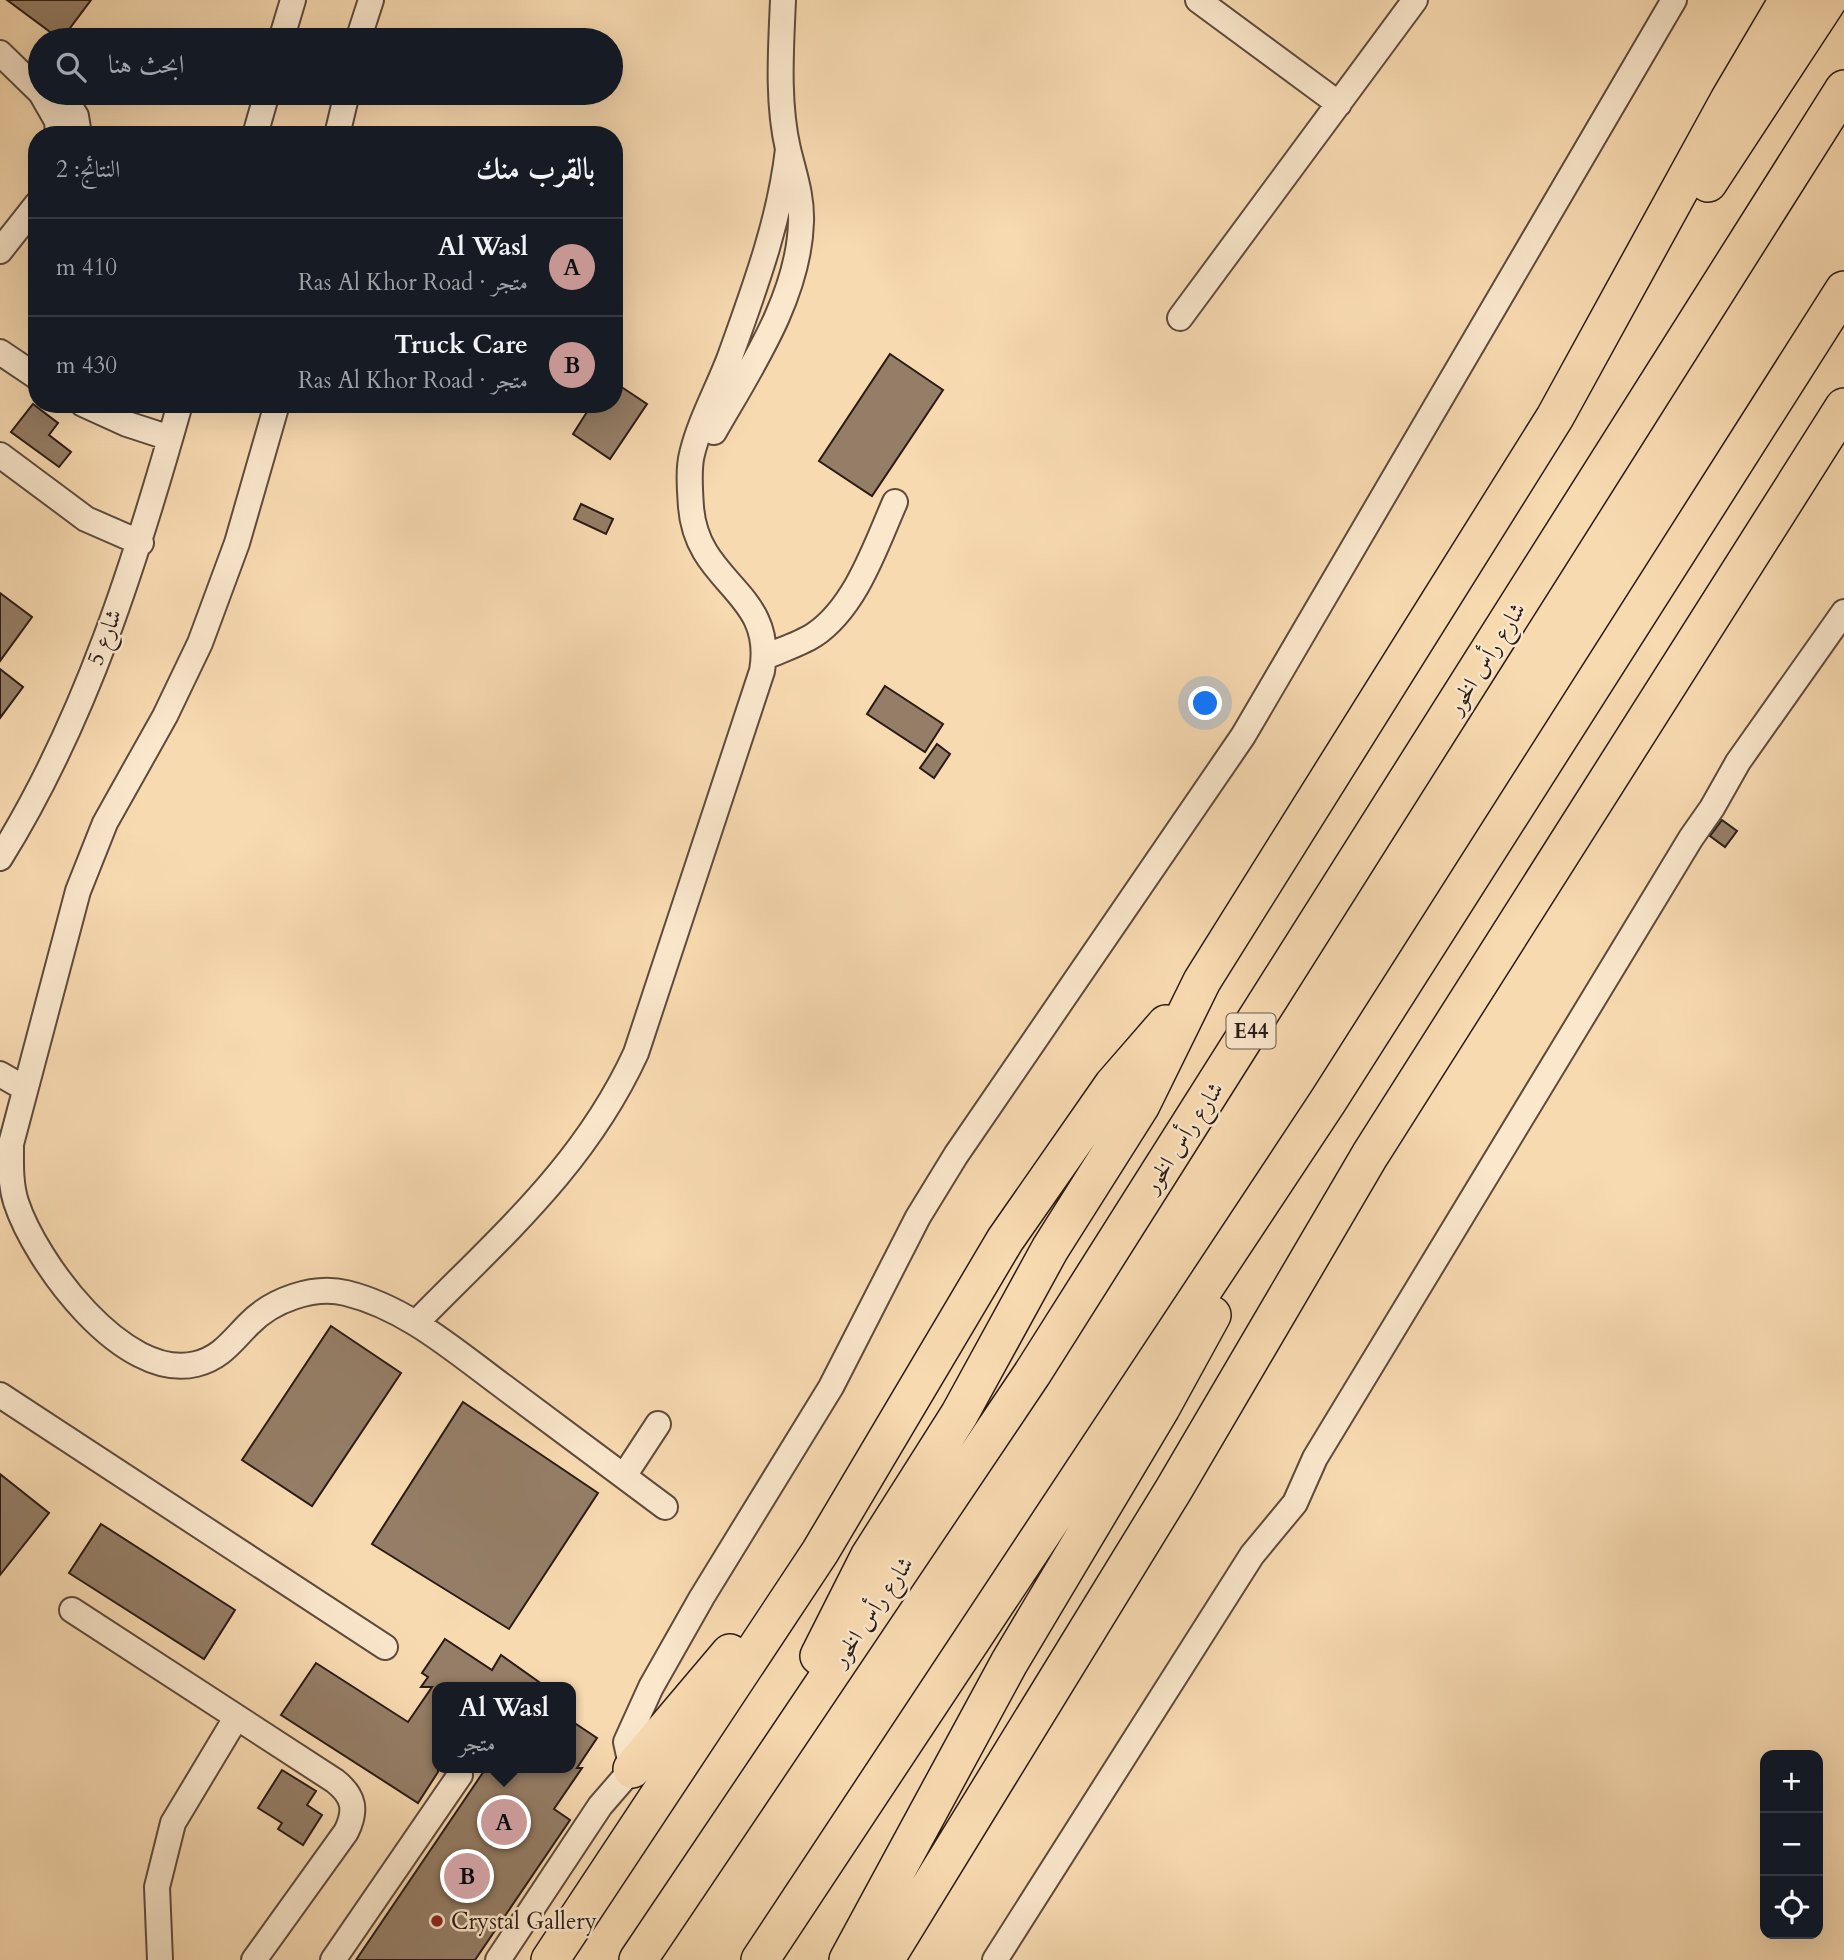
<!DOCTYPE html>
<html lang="ar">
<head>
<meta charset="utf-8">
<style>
  :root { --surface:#171b24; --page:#242831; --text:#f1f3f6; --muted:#9ea1a6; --line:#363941; --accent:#c59692 }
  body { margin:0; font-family:Cardo,Amiri,serif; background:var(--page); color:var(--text); direction:rtl }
  .controls { position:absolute; right:21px; bottom:21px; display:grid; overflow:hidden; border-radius:14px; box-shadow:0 7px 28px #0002 }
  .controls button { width:63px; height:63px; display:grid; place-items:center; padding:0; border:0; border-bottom:2px solid var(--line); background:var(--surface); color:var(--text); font:35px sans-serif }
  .you { position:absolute; left:1206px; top:704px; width:24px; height:24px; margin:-18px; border:5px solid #fff; border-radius:50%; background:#1a73e8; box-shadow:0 0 0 10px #1a73e833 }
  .badge { display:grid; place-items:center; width:46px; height:46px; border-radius:50%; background:var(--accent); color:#111; font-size:23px; font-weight:700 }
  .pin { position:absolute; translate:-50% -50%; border:4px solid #fff; box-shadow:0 2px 7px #0006 }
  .popup { position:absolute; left:432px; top:1682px; width:144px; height:91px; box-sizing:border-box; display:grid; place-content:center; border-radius:14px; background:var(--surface); filter:drop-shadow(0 2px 5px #0005); font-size:23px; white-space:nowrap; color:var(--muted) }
  .popup b { font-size:26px; color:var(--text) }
  .popup::after { content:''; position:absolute; left:50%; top:100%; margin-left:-14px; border:14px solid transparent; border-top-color:var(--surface) }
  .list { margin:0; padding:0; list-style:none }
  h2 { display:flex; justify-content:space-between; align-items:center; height:91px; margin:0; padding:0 28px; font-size:30px }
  h2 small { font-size:23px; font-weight:400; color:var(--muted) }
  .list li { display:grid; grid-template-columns:46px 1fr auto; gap:21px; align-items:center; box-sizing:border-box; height:98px; padding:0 28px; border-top:2px solid var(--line) }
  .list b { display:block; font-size:26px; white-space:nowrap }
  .list p { margin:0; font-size:23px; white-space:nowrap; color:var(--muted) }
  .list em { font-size:23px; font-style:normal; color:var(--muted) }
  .icon { flex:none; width:38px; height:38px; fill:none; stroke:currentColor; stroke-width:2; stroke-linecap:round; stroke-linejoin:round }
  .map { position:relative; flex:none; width:1844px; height:1960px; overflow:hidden; direction:ltr }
  .search { position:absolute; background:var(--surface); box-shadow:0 7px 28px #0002; left:28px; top:28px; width:595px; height:77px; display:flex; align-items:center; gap:18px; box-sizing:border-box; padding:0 24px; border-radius:38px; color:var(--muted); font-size:26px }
  .panel { position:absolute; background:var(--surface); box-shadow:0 7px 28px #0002; left:28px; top:126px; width:595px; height:287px; border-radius:28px; direction:rtl }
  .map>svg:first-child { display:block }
</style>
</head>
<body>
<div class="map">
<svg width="1844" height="1960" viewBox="0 0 1844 1960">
  <rect width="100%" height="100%" fill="#f8dab1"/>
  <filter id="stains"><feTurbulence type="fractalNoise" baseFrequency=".00286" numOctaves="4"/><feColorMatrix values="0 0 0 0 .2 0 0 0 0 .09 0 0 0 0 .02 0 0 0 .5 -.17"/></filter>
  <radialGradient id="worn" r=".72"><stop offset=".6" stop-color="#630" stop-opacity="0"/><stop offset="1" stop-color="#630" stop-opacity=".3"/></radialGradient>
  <!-- building -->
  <path fill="#957e67" stroke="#2a1b16" stroke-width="2" d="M7,0H91L61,40Z
    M890,354L943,390L872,496L819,461Z
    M614,382L647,404L610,459L573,434L592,404H614Z
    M33,404L58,423L49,435L71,452L59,467L11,432Z
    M581,504L613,519L606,534L574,519Z
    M0,593L32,617L0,661Z
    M0,669L23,687L0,718Z
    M885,686L943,724L925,752L867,714Z
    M937,744L950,754L934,778L920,768Z
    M1722,820L1737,831L1725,847L1710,836Z
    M331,1326L401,1373L312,1506L242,1460Z
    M463,1402L598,1493L509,1629L372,1544Z
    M0,1474L49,1513L0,1575Z
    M101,1524L235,1610L204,1659L69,1573Z
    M445,1639L492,1670L501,1655L546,1687H438V1772L418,1803L281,1715L316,1663L408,1722L432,1687H421L428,1677L422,1673Z
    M570,1720L597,1738L577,1768H582L554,1809L570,1820L475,1960H356L486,1768H570Z
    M282,1770L316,1791L307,1805L322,1815L303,1845L278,1829L282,1823L258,1808Z"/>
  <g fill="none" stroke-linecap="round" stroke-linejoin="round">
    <defs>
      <path id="minor" d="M1198,0L1339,104
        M281,40L293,0
        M358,40L371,0
        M0,53L40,92
        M41,93L57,121L58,135
        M61,93L76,116L79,135
        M255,135L267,93
        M337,135L347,93
        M0,251L37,204
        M1180,318L1415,0
        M0,352L37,377
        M83,404L127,424L170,438
        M277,404L237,543L200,643L165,716L105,823L78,891L11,1144C11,1163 10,1183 16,1202C35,1261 123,1382 196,1364C221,1358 232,1341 249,1324C272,1300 314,1285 346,1293C407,1308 455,1351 504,1387C558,1427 611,1467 665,1507
        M714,432C750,369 799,297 801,222C802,196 794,174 788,149C777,102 781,48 783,0
        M0,455L86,519L141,543
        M765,657C781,650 800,644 814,635C856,607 876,545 895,502
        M0,858C86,720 136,560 180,404
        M0,1074L24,1088
        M416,1323C501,1236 584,1166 636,1053L762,671C776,591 697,585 691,507C690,491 688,469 692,454C700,420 719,387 731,354C755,287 780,220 788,149
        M0,1395L385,1647
        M624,1476L658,1424
        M72,1610L335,1781C354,1796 357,1810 346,1832L254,1960
        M160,1960L157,1887L173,1823L236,1718
        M333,1960L460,1775
        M498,1960L600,1806L632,1769L626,1742L651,1687L702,1597L831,1387L918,1217L956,1155L1243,736L1674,0
        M995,1960L1252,1555L1295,1503L1315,1458L1691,838L1712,808L1738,762L1844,612"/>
      <path id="highway" d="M1708,183L1828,0
        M819,1656L869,1557L959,1415L1050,1249L1141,1105L1202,981L1555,417L1729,100L1788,0
        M632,1769L730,1653
        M550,1960L820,1552L1005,1240L1113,1085L1166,1024
        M638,1960L1032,1374L1844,89
        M760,1960L1328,1101L1844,290
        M848,1960L1009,1663L1161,1408L1212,1315
        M885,1960L1174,1489L1370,1155L1844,407"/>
    </defs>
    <!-- minor casing -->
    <use href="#minor" stroke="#5e4b3d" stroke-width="28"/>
    <!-- highway casing -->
    <use href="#highway" stroke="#2a1b16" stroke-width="40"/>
    <!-- minor -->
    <use href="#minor" stroke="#fae7cc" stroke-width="24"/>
    <!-- highway -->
    <use href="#highway" stroke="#f8dab1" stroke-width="37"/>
  </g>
  <!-- markers -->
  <circle fill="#8f2418" stroke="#fae7cc" stroke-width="2.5" cx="437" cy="1921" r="7"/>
  <g text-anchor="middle" stroke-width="5" stroke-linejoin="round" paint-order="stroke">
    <!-- shield labels -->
    <rect fill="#fae7cc" stroke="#68584d" stroke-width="2" x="1226.5" y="1013.5" width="49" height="35" rx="5"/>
    <g font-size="21" font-weight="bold" fill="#2a1b16">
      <text x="1251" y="1038">E44</text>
    </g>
    <!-- street labels -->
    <g font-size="23" fill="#2a1b16" stroke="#fae7cc">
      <text transform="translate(104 637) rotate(-69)" y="8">شارع 5</text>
      <text transform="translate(1486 658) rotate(-58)" y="8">شارع رأس الخور</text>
      <text transform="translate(1183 1137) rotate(-57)" y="8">شارع رأس الخور</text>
      <text transform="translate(872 1611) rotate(-56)" y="8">شارع رأس الخور</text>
    </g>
    <!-- poi labels -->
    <g font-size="23" fill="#2a1b16" stroke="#fae7cc" text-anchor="start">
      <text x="451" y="1929">Crystal Gallery</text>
    </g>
  </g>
  <rect width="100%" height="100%" filter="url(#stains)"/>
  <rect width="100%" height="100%" fill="url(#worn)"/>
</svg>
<div class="controls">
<button>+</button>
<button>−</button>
<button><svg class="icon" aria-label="locate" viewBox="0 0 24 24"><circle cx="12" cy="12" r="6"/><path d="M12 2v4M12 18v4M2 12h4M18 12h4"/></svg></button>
</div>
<div class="you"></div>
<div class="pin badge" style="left:504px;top:1822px">A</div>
<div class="popup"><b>Al Wasl</b>متجر</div>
<div class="pin badge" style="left:467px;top:1876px">B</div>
<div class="search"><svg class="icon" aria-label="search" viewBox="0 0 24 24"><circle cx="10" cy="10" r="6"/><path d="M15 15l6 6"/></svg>ابحث هنا</div>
<section class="panel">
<h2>بالقرب منك<small>النتائج: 2</small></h2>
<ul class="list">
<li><span class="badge">A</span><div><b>Al Wasl</b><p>متجر · Ras Al Khor Road</p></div><em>410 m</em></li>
<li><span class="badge">B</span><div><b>Truck Care</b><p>متجر · Ras Al Khor Road</p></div><em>430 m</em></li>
</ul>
</section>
</div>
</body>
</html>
